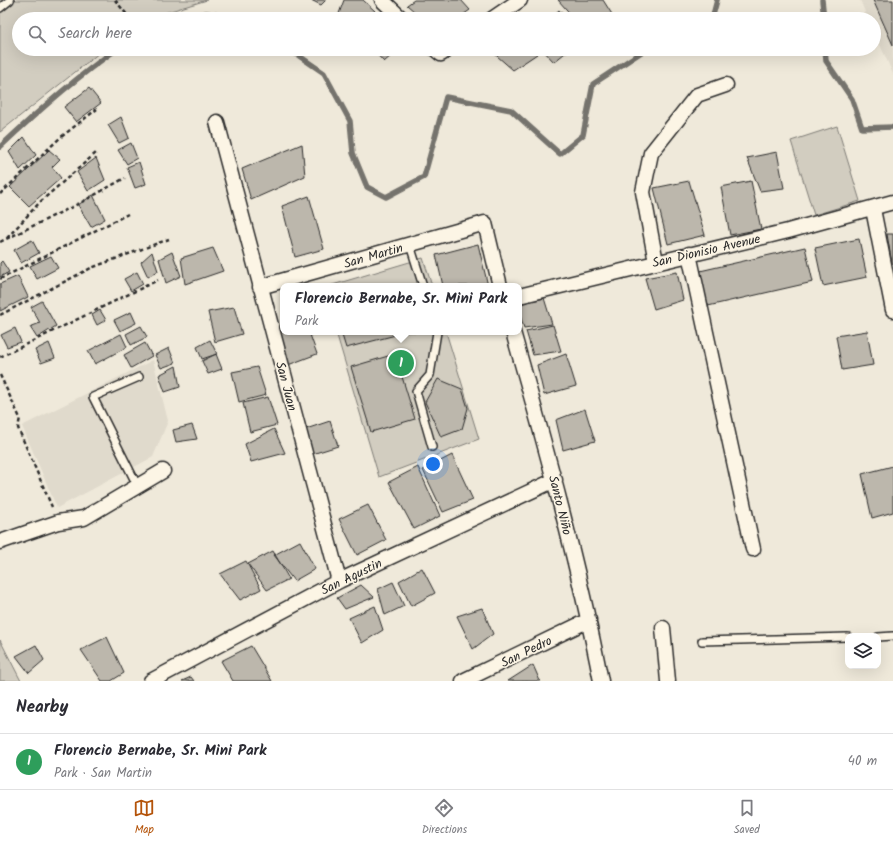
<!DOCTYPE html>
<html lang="en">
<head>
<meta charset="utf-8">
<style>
  :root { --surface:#fff; --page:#f2f2f3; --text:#2b2b33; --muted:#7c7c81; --line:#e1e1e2; --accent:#b45309 }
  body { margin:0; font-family:Kalam,sans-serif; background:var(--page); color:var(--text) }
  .controls { position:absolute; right:12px; bottom:12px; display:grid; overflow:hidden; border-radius:8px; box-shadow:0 4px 16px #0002 }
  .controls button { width:36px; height:36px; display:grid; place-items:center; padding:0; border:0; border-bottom:1px solid var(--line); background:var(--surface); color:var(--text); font:20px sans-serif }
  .you { position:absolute; left:433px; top:464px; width:14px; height:14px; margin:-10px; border:3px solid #fff; border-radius:50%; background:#1a73e8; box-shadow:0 0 0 6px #1a73e833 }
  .badge { display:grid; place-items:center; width:26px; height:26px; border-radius:50%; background:var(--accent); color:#fff; font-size:13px; font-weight:700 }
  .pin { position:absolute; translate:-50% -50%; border:2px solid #fff; box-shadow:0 1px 4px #0006 }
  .popup { position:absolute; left:280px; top:283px; width:242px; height:52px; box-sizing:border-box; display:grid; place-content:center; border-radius:8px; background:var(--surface); filter:drop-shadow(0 1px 3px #0005); font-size:13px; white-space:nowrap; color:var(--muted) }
  .popup b { font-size:15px; color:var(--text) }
  .popup::after { content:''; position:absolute; left:50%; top:100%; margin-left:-8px; border:8px solid transparent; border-top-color:var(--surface) }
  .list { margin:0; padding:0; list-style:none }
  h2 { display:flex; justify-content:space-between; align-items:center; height:52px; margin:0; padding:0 16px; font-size:17px }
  h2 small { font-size:13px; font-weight:400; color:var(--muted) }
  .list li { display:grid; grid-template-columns:26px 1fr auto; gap:12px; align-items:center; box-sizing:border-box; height:56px; padding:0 16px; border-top:1px solid var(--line) }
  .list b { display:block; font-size:15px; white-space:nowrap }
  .list p { margin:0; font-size:13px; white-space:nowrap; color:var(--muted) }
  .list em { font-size:13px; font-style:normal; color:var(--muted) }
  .icon { flex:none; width:22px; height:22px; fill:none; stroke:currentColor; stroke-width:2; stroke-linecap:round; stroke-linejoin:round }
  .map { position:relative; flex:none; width:893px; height:681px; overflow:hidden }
  .search { position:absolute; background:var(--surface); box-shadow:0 4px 16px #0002; left:12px; right:12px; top:12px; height:44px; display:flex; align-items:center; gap:10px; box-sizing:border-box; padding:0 14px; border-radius:22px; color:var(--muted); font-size:15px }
  .sheet { height:108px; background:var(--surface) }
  nav { display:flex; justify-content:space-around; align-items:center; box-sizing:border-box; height:56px; border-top:1px solid var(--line); background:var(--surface); font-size:11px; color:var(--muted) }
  nav a { display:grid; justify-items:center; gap:2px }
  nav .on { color:var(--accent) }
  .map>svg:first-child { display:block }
</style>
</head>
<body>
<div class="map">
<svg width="893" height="681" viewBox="0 0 893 681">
  <rect width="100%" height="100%" fill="#efe9da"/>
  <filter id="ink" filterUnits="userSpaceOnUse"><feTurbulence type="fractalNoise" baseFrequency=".025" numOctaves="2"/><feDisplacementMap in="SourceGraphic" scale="8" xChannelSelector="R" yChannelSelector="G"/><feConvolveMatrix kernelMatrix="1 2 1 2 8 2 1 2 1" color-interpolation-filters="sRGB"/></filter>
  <g filter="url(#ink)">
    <!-- built -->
    <path fill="#e0dacc" d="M860,0H893V74L874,31V19H868Z
      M153,360L168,421L153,457L57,508L22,426Z"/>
    <!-- green -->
    <path fill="#d2cdc0" stroke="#7e7c76" d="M0,0H207L144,19H19V49H104L0,132Z
      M837,126L860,201L814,215L791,141Z
      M423,258L432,286H329Z
      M336,332H446L479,439L379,477Z
      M0,640L21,681H0Z"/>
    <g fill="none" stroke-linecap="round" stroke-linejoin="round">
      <!-- stream -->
      <path stroke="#75736d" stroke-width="5.5" d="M822,0L824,19
        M182,19L206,13L244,19
        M712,19L717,0
        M289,49L324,73L350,121L353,153L367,187L386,197L424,177L446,97L511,110L560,154L583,135L593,84L646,49
        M825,49L826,61L852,99L862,128L893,127
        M0,147C37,112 75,78 117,49"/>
    </g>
    <!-- building -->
    <path fill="#bcb7ac" stroke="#2b2b2b" d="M311,0H326L321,5Z
      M344,0H363L375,11L366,19H337Z
      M414,0H461L470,10L457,19H423L407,5Z
      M558,0H603L615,19H575Z
      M873,0H893V45Z
      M559,10L567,19H549Z
      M372,49H399L384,62Z
      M489,49H532L537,54L513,70Z
      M542,49H570L554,62Z
      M89,88L101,103L76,122L64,107Z
      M121,117L129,138L119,143L108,125Z
      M24,137L36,155L20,170L9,152Z
      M131,143L137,158L127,164L118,150Z
      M302,144L305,176L251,200L242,169Z
      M49,150L60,159L52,167L61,178L29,206L10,187Z
      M777,152L784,188L760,191L747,158Z
      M96,158L105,180L88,191L77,172Z
      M139,162L146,184L135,188L127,167Z
      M689,181L705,235L668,244L654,188Z
      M751,181L761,229L730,235L721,187Z
      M93,195L105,219L91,227L78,205Z
      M309,196L324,249L295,257L282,206Z
      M887,234H893V263L892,264Z
      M859,239L867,277L823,286L815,248Z
      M32,240L39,253L21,263L14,250Z
      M478,244L488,286H443L436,255Z
      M805,247L813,282L708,306L700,271Z
      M213,248L223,271L185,284L181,258Z
      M152,252L158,271L148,277L141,262Z
      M172,252L181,276L166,283L159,259Z
      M51,256L58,268L37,279L30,266Z
      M2,261L9,272L0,277V263Z
      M137,272L143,284L131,291L124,279Z
      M677,272L683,300L654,309L645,278Z
      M18,276L28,297L0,311V284Z
      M544,298L552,324L524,328L519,312V304Z
      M42,301L56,326L37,338L30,327L40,323L31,307Z
      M234,307L242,334L215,342L208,312Z
      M100,310L106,320L97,325L92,315Z
      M131,312L136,323L120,331L114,320Z
      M553,325L561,351L533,355L526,331Z
      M141,326L147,337L131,345L126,334Z
      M15,328L21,342L7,347L1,335Z
      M283,330V332H309L317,354L288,365L280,331Z
      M867,331L873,365L842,370L836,336Z
      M341,332H407L346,348Z
      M121,334L127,347L95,364L88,351Z
      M210,340L217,354L202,359L197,347Z
      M49,343L55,358L41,363L35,350Z
      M145,343L152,356L131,368L124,355Z
      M169,348L175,363L161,368L155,355Z
      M216,354L222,369L208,374L202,361Z
      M395,354L415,419L371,432L351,367Z
      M566,354L576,386L544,395L537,365Z
      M176,366L180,387L165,392L159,375Z
      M257,367L266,395L239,402L232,372Z
      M438,379L462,389L468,408L462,429L441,437L425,402Z
      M268,397L277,425L250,432L243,403Z
      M585,409L595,441L563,450L556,420Z
      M330,421L338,446L312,454L303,430Z
      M192,425L197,439L176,442L173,430Z
      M274,429L285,453L251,462L245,444Z
      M452,455L473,500L443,512L423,470Z
      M893,466V512L872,518L862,474Z
      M418,467L440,516L414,529L389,482Z
      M368,505L386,540L357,555L339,519Z
      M300,541L315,569L294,581L274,555Z
      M273,551L289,579L267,590L248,564Z
      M246,561L261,589L240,600L220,574Z
      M422,568L435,593L411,606L399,581Z
      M393,582L404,606L385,615L378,589Z
      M361,585L374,597L345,609L337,598Z
      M375,606L383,630L362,643L349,618Z
      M482,608L493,634L473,649L457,616Z
      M107,637L124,673L111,681H102L81,650Z
      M36,645L44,660L29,673L16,656Z
      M251,646L272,681H233L221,661Z
      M533,665L540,681H508Z
      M191,677L194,681H182Z"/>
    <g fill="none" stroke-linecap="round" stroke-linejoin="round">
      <defs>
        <path id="lane" d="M0,8L10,0
          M410,245L423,286
          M432,447L416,391L430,375L437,332
          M138,487L93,397L139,377
          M878,637L893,636
          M702,641L848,637"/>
        <path id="street" d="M382,0L402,19
          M492,19L520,0
          M435,49L441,54L448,49
          M217,122L339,581
          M873,209L893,310
          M689,254L753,549
          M656,262L643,192L651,153L697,95L726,85
          M260,287L485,223L500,286
          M519,296L788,231L893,202
          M513,332C546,448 578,563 601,681
          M0,542L58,522L84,518L163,471
          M663,628L668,681
          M151,681L339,581L555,480
          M463,681L589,620"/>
      </defs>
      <!-- lane casing -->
      <use href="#lane" stroke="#2b2b2b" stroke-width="10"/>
      <!-- street casing -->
      <use href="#street" stroke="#2b2b2b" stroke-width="17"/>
      <!-- path -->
      <path stroke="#2b2b2b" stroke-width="2.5" stroke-dasharray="4 3" stroke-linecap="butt" d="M115,0L128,16
        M0,194L61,137L97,109
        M7,238L40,202L96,153
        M0,242L80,203L125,178
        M0,279L128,214
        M0,315L91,268L169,239
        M0,357L158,280
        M0,375L20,418L18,428L52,507"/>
      <!-- lane -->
      <use href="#lane" stroke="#fcf5e5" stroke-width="7"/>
      <!-- street -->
      <use href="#street" stroke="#fcf5e5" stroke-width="14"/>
    </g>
  </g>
  <g text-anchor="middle" stroke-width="3" stroke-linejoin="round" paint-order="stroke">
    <!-- street labels -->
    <g font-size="13" fill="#2b2b2b" stroke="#fcf5e5">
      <text transform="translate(706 250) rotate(-13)" y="5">San Dionisio Avenue</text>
      <text transform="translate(373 255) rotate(-16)" y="5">San Martin</text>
      <text transform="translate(287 386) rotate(75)" y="5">San Juan</text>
      <text transform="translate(561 505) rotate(76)" y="5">Santo Niño</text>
      <text transform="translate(351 576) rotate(-26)" y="5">San Agustin</text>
      <text transform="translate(526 651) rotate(-26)" y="5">San Pedro</text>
    </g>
  </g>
</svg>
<div class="controls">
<button><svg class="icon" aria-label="layers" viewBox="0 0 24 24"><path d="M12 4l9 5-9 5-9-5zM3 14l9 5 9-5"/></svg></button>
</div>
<div class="you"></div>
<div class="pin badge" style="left:401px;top:363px;background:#2e9e5b">1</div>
<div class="popup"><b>Florencio Bernabe, Sr. Mini Park</b>Park</div>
<div class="search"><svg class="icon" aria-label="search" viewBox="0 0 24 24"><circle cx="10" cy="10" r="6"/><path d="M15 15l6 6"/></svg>Search here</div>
</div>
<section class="sheet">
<h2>Nearby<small></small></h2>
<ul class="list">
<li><span class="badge" style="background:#2e9e5b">1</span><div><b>Florencio Bernabe, Sr. Mini Park</b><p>Park · San Martin</p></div><em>40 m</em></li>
</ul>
</section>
<nav>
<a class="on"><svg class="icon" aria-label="map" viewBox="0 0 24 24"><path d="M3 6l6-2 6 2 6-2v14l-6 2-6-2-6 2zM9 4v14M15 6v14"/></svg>Map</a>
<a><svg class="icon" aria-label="directions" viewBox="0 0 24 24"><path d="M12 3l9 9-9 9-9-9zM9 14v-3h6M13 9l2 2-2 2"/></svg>Directions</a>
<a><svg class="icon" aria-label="saved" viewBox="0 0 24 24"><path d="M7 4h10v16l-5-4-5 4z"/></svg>Saved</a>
</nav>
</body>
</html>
